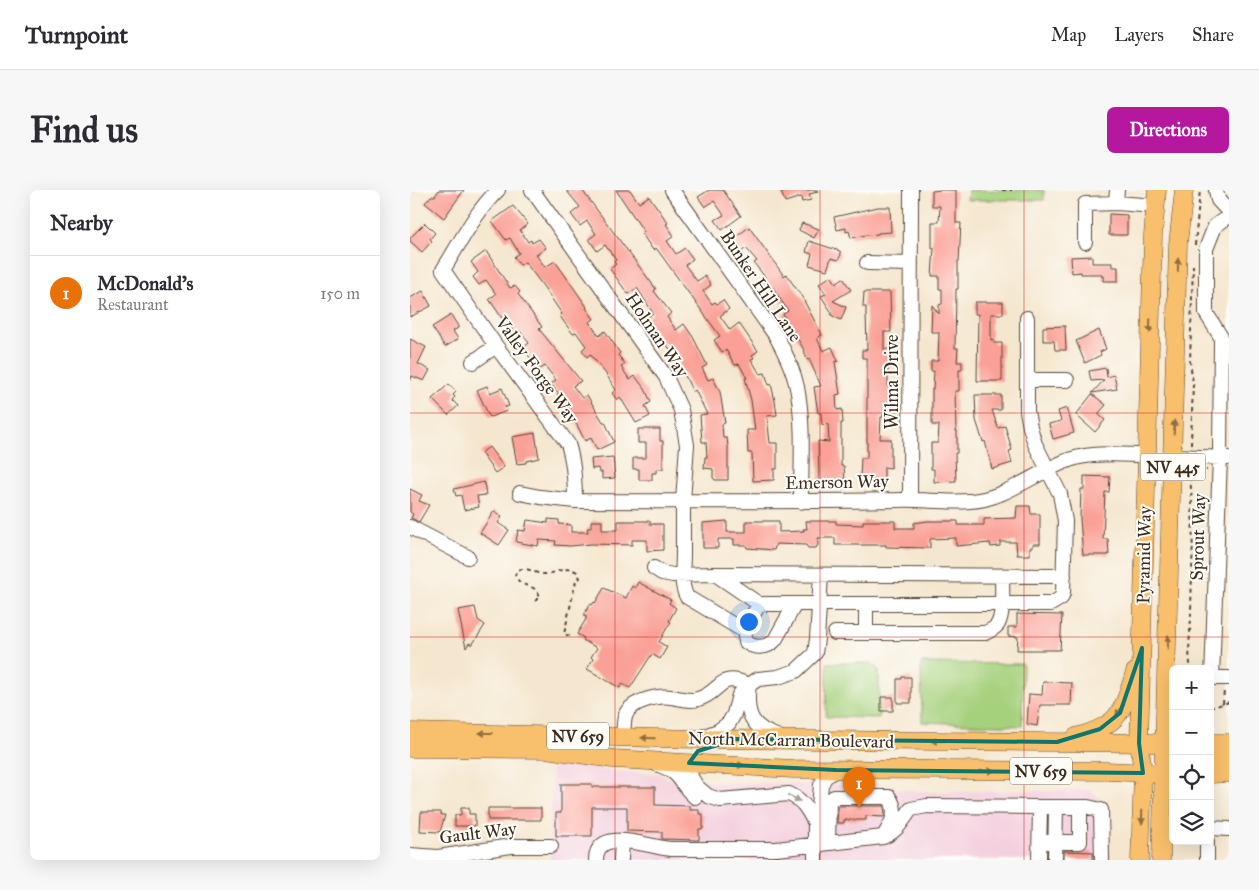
<!DOCTYPE html>
<html lang="en">
<head>
<meta charset="utf-8">
<style>
  :root { --surface:#fff; --page:#f7f7f7; --text:#2b2b33; --muted:#7c7c81; --line:#e1e1e2; --accent:#b5179e }
  body { margin:0; font-family:"IM FELL Great Primer",serif; background:var(--page); color:var(--text) }
  .controls { position:absolute; right:15px; bottom:15px; display:grid; overflow:hidden; border-radius:8px; box-shadow:0 5px 20px #0002 }
  .controls button { width:45px; height:45px; display:grid; place-items:center; padding:0; border:0; border-bottom:1px solid var(--line); background:var(--surface); color:var(--text); font:25px sans-serif }
  .you { position:absolute; left:338px; top:431px; width:18px; height:18px; margin:-12px; border:4px solid #fff; border-radius:50%; background:#1a73e8; box-shadow:0 0 0 8px #1a73e833 }
  .badge { display:grid; place-items:center; width:32px; height:32px; border-radius:50%; background:var(--accent); color:#fff; font-size:16px; font-weight:700 }
  .pin { position:absolute; translate:-50% -41px; filter:drop-shadow(0 1px 2px #0008) }
  .pin::after { content:''; position:absolute; top:26px; width:18px; height:15px; background:inherit; clip-path:polygon(0 0,100% 0,50% 100%) }
  .list { margin:0; padding:0; list-style:none }
  h2 { display:flex; justify-content:space-between; align-items:center; height:65px; margin:0; padding:0 20px; font-size:21px }
  h2 small { font-size:16px; font-weight:400; color:var(--muted) }
  .list li { display:grid; grid-template-columns:32px 1fr auto; gap:15px; align-items:center; box-sizing:border-box; height:75px; padding:0 20px; border-top:1px solid var(--line) }
  .list b { display:block; font-size:19px; white-space:nowrap }
  .list p { margin:0; font-size:16px; white-space:nowrap; color:var(--muted) }
  .list em { font-size:16px; font-style:normal; color:var(--muted) }
  .icon { flex:none; width:28px; height:28px; fill:none; stroke:currentColor; stroke-width:2; stroke-linecap:round; stroke-linejoin:round }
  .map { position:relative; flex:none; width:819px; height:670px; overflow:hidden; border-radius:8px }
  header { display:flex; align-items:center; gap:30px; box-sizing:border-box; height:70px; padding:0 25px; background:var(--surface); border-bottom:1px solid var(--line) }
  header strong { font-size:24px }
  nav { display:flex; gap:28px; margin-inline-start:auto; font-size:18px }
  .intro { display:flex; align-items:center; justify-content:space-between; box-sizing:border-box; height:120px; padding:0 30px }
  h1 { margin:0; font-size:35px }
  .button { padding:12px 22px; border-radius:8px; background:var(--accent); color:#fff; font-size:18px; font-weight:700 }
  main { display:flex; gap:30px; padding:0 30px }
  aside { flex:1; background:var(--surface); border-radius:8px; box-shadow:0 5px 20px #0002 }
  .map>svg:first-child { display:block }
</style>
</head>
<body>
<header>
<strong>Turnpoint</strong>
<nav><a>Map</a><a>Layers</a><a>Share</a></nav>
</header>
<div class="intro"><h1>Find us</h1><a class="button">Directions</a></div>
<main>
<aside>
<h2>Nearby<small></small></h2>
<ul class="list">
<li><span class="badge" style="background:#e8710a">1</span><div><b>McDonald's</b><p>Restaurant</p></div><em>150 m</em></li>
</ul>
</aside>
<div class="map">
<svg width="819" height="670" viewBox="0 0 819 670">
  <rect width="100%" height="100%" fill="#fdfcf7"/>
  <filter id="ink" filterUnits="userSpaceOnUse"><feTurbulence type="fractalNoise" baseFrequency=".02" numOctaves="2"/><feDisplacementMap in="SourceGraphic" scale="10" xChannelSelector="R" yChannelSelector="G"/><feConvolveMatrix kernelMatrix="1 2 1 2 8 2 1 2 1" color-interpolation-filters="sRGB"/></filter>
  <filter id="wash" filterUnits="userSpaceOnUse"><feTurbulence type="fractalNoise" baseFrequency=".0096" numOctaves="4" result="noise"/><feDisplacementMap in="SourceGraphic" scale="20" xChannelSelector="R" yChannelSelector="G"/><feGaussianBlur stdDeviation="1.12" result="paint"/><feColorMatrix in="noise" values="0 0 0 0 0 0 0 0 0 0 0 0 0 0 0 0 0 1.4 0 .05"/><feComposite in="paint" operator="in"/></filter>
  <g filter="url(#wash)">
    <rect width="100%" height="100%" fill="#f5e7cf"/>
    <!-- built -->
    <path fill="#f4cfde" d="M142,572L202,581L251,584L264,591L475,596L489,599L519,602L680,600L700,617V670H140Z"/>
    <!-- green -->
    <path fill="#a5d07c" stroke="#707d4d" d="M558,0H634V10H557Z
      M417,473H461L469,480V528L416,527Z
      M511,473L613,474L612,536L512,532Z"/>
    <g fill="none" stroke-linecap="round" stroke-linejoin="round">
      <!-- stream -->
      <path stroke="#41b2ba" stroke-width="3" d="M0,3L2,0"/>
    </g>
    <g id="blocks">
      <!-- building -->
      <path fill="#faa096" d="M29,0H54L34,28L15,13L21,6H25Z
        M156,0H172L246,99L244,101L261,123L257,127L266,140L274,134L283,147L297,175L292,178L298,190L303,188L310,202L315,233L312,234L313,248H317L318,257V290H305L303,288V279L294,278L295,267H297L296,252H292L290,225L297,224L285,200L283,202L263,161L262,162L254,151L253,152L236,129L243,123L227,98L218,104L200,79L206,74L204,72L206,70L195,55L187,61L179,49L186,44L177,31L170,36L161,24L170,17Z
        M206,0H220L229,13L239,6L258,33L256,34L264,46L257,51L266,64L275,58L283,69L275,75L287,91L295,86L301,95L293,101L302,114L305,112L307,114L313,110L319,119L310,126L320,140L329,133L348,161L342,165L344,168L341,169L350,184L355,183L359,195L361,194L365,211L367,225L357,226L360,253H367V279H364V290L343,291L342,263H338L337,240H345L341,210L335,188H337L329,174L325,175L316,160L312,162L304,150L310,146L246,58L243,60L232,44L234,42Z
        M299,0H313L331,26L312,40L305,30L314,25L304,11L295,17L288,7Z
        M378,0H407L408,2L399,4L401,10L392,12L391,7L375,12L371,2Z
        M531,0H546V33H551L549,71H548V99H546L545,158H548L547,172H552V180H549V201H545L546,241H547V263H545L546,291L524,292V279H521V253H528L529,235H522V199H523L524,181H521V171H528L529,142H521L522,115L529,124V115L532,114V99H529V86H522L524,58H522V32H529L530,16H522V1Z
        M103,16L118,34L110,40L118,52L121,50L122,53L129,49L136,58L126,65L135,77L145,71L177,117L176,118L184,129L179,132L189,146L195,141L210,163L208,165L215,174L211,177L220,190L225,186L235,199L241,212L235,216L240,226L226,233L210,207L207,210L202,203L206,200L196,184L180,164L177,167L172,160L176,156L166,142L163,144L154,132L150,126L152,124L133,96L115,72L110,75L104,67L109,63L100,48L96,50L82,31Z
        M468,17H480L481,42L468,43V44L456,45L441,48L439,41L436,42V38L427,40L424,27Z
        M699,24L717,25V45H699Z
        M15,33L25,43L20,49L22,51L12,62L0,51V48Z
        M392,33L409,39L404,48L389,40Z
        M339,37L374,86L376,84L392,107L412,145L407,148L413,161L422,157L428,171L425,172L430,204L426,205L427,220L432,219L433,233H431V276H434L435,291L409,292L408,251L419,252L418,234L412,235L411,223H408L404,197L411,196L399,169L397,170L394,160L373,124L378,121L363,98L361,96L356,100L349,91L355,87L344,73L347,71L336,58L329,64L320,52Z
        M399,51L430,61L431,65L428,70L421,68L417,80L399,75L402,64L396,62Z
        M76,61L100,98L105,96L110,102L108,104L132,137L129,139L171,191L163,196L172,208L177,205L193,232H195L204,252L187,260L181,248L175,251L156,213H153L147,205L149,204L141,194L146,190L135,176L129,180L113,158L119,153L109,140L105,143L98,132L96,134L79,109L86,104L76,90L69,95L63,87L68,82L61,72Z
        M682,66V73H702V77H708V91H693V86H691V84H671V82L662,83L661,67Z
        M421,86L426,93L433,88L441,100L423,111L436,117L431,130L421,125L422,123L411,106L416,104L409,94Z
        M13,101L21,116L0,127V108Z
        M454,102H480L481,142H474V159H481V173H478V197H481V224H473V227H471L470,249H481V278L474,277V290L450,289L451,268H457V170L456,168H452V160H456L457,159L456,123V117H453Z
        M565,112H593V124H581V150H584V153H592V191H567L568,124H565Z
        M41,125L48,136V138L43,141L48,149L35,157L22,137Z
        M655,136L656,160H645L644,151H633V137Z
        M689,140L696,159L690,162L691,165L675,173L666,151Z
        M0,149L16,157L8,174L20,180L14,191L2,186L0,191Z
        M696,178L697,187L704,185L707,199L682,203L694,190L681,191L679,181Z
        M39,194L46,202L43,205L45,207L42,210L48,216L38,225L22,209Z
        M77,196L80,203L92,198L99,216L95,217L97,221L80,227L78,224L67,200Z
        M682,204L696,215L688,224L695,230L685,242L666,225Z
        M565,205H591V220H582L588,238L595,236L602,260L599,261L602,273L582,279L575,251L573,252L566,230Z
        M657,218L664,243L643,249L639,234L651,231L648,221Z
        M228,239H250V251H253V279H246V283H242V290H229V279H223V268H236V253H228Z
        M125,243L129,268L116,271V273L107,274L102,247Z
        M79,257L94,277L85,283L71,263Z
        M203,267L205,288L192,289V282H189L188,278L182,279L181,269Z
        M674,286L700,287L699,302H695L693,349H698L699,365H673L670,329L671,299H674Z
        M74,292L76,305L67,306L69,317L54,320L51,305L46,306L44,299Z
        M0,299L12,305L9,311L19,315L9,332L1,328L3,324L0,322Z
        M607,316H620L621,324H630V354H623V357H620V365H607L606,352H590V356L581,357L580,353L546,356V348L520,349V358L476,357V355H425V348H408V355L406,358H398L396,355L366,354L364,360L337,358L336,355H324V349H308V358H293V333L317,331V342H336V331H369V342L394,341L393,339H397L396,331H426V334L453,335V331H485V338H504V333L518,331H548V335H574V329L606,328Z
        M84,321L92,327L88,333L99,340L89,355L70,343Z
        M138,329L149,330V334L161,335V342H178L177,338H181V331H192V340H208V331H240V334H253V360L237,361V350H222V355L181,354L160,356L145,355L146,351L129,350L128,356L106,352L108,340L115,341L117,330L138,333Z
        M228,392L261,410L259,413L266,418L259,431L261,432L258,436L249,452L257,457L250,469L242,464L220,498L212,494L210,498L177,479L183,469L181,467L187,458L173,450L174,448L167,444L176,429V426L174,425L180,414L182,415L184,412L185,413L194,398L216,408L222,396L225,398Z
        M65,417L68,430L75,435L62,455L59,453L56,458L48,420Z
        M607,424L652,425L650,460H607L608,447L598,446V437H607Z
        M492,487H501V513H487V489H492Z
        M633,492L662,493L661,515H630L627,536L617,534L619,504L632,505Z
        M471,507H483V521H471Z
        M151,594H182V597H245V615L280,616V620H289V624H293V639H289V650L252,649V642L217,641V617H182V646H146V623H151Z
        M428,616H474L475,625L474,627L456,626V630H434V633H427Z
        M51,618H59V624H65V636H45V625H51Z
        M78,618H131V630H78Z
        M11,622H31V625H35L30,642L10,641Z
        M654,661L683,662V670H654Z"/>
    </g>
  </g>
  <g filter="url(#ink)">
    <use href="#blocks" fill-opacity="0" stroke="#574639" stroke-width="1"/>
    <g fill="none" stroke-linecap="round" stroke-linejoin="round">
      <defs>
        <path id="minor" d="M88,0C65,22 50,53 33,80L86,156L158,254C164,273 165,291 165,311
          M122,0L256,187L271,220L277,255L273,311V363C273,378 270,395 277,407L334,441L349,414L305,384L263,385L252,383L244,378
          M262,0L366,146C376,164 385,183 388,203C394,238 391,276 391,312
          M707,0L706,10L707,13L745,16
          M806,0L808,10L819,22
          M819,26L805,36L796,59V123L811,147L810,267L802,488H819
          M675,52V14L707,13
          M457,73L501,74
          M63,172L86,156
          M617,190H657
          M763,266L818,268
          M110,303L130,307L165,311C273,311 380,312 488,310C512,309 536,313 560,311C592,310 624,284 654,272C679,261 710,265 737,265
          M500,310L501,0
          M0,337L58,367
          M306,384L654,386
          M349,414H641L651,408L653,403L655,331L650,304L625,254L620,237L617,221V128
          M334,441L336,452C344,459 358,458 365,450L385,414
          M425,443H575C579,441 585,439 588,434C594,423 592,398 592,386
          M456,443V414
          M339,495C335,524 341,538 369,547
          M213,547C214,540 213,531 216,524C222,511 248,505 261,507C270,508 279,512 288,509C313,502 307,481 339,495
          M292,547L308,541L319,533L324,524L329,505L339,495L348,489L368,487L386,481L405,463L407,449L411,385
          M279,573L281,587L287,597L298,606L310,610L379,604C393,610 398,620 405,633
          M246,574C274,583 267,592 285,607
          M630,617H678L691,620L692,670
          M800,638L819,639
          M630,652H670V617
          M418,653L419,611L424,607H479C489,621 482,633 474,646
          M0,665L28,667L101,656H141
          M186,670C186,635 242,658 261,659H366L473,647C488,641 492,631 501,619L517,616L630,617L629,670
          M211,670L212,651
          M405,670V633L409,616L411,595L415,587L426,580
          M645,670L646,617
          M797,670V651"/>
        <path id="major" d="M0,542L287,549L763,553
          M666,547C710,535 712,523 725,482
          M800,553H819
          M0,558L136,559L203,569L384,579L696,581L763,584
          M800,570H819
          M800,584L819,583
          M730,670L733,583L729,553L743,45L747,0
          M751,670L768,54L774,0"/>
      </defs>
      <!-- minor casing -->
      <use href="#minor" stroke="#574639" stroke-width="16"/>
      <!-- major casing -->
      <use href="#major" stroke="#574639" stroke-width="19"/>
      <!-- path -->
      <path stroke="#574639" stroke-width="2" stroke-dasharray="4 4" stroke-linecap="butt" d="M584,0H602
        M785,55L790,0
        M781,254L783,193L780,172L783,75
        M779,279C785,326 782,373 781,421C781,440 777,460 781,479
        M780,280H797
        M125,411L130,407C126,392 111,400 105,385L108,380C119,376 125,385 136,384C148,383 155,375 167,382L170,388L166,391L154,444L162,447
        M813,514L814,499
        M800,518L819,512"/>
      <!-- minor -->
      <use href="#minor" stroke="#fff" stroke-width="14"/>
      <!-- major -->
      <use href="#major" stroke="#f8bf6c" stroke-width="18"/>
    </g>
    <!-- one-way arrows -->
    <defs><path id="oneway-solid" d="M-6-.8H1V-3.2L6.5 0L1 3.2V.8H-6Z" transform="scale(1.25)"/></defs>
    <g fill="#906d41">
      <use href="#oneway-solid" transform="translate(768 75) rotate(-89)"/>
      <use href="#oneway-solid" transform="translate(740 136) rotate(92)"/>
      <use href="#oneway-solid" transform="translate(764 237) rotate(-89)"/>
      <use href="#oneway-solid" transform="translate(758 452) rotate(-88)"/>
      <use href="#oneway-solid" transform="translate(710 520) rotate(124)"/>
      <use href="#oneway-solid" transform="translate(76 543) rotate(-180)"/>
      <use href="#oneway-solid" transform="translate(238 548) rotate(-179)"/>
      <use href="#oneway-solid" transform="translate(528 551) rotate(-180)"/>
      <use href="#oneway-solid" transform="translate(327 575) rotate(4)"/>
      <use href="#oneway-solid" transform="translate(577 581)"/>
      <use href="#oneway-solid" transform="translate(732 627) rotate(92)"/>
    </g>
    <use fill="#a79f9a" href="#oneway-solid" transform="translate(384 608) rotate(26)"/>
  </g>
  <!-- marked area -->
  <path fill="none" stroke="#0f766e" stroke-width="4" stroke-linejoin="round" d="M732,458L729,553L733,583L426,580L279,573L288,561L326,549L647,552L690,539L710,523Z"/>
  <!-- grid -->
  <path fill="none" stroke="#d62828" stroke-width="1" stroke-opacity="0.55" d="M205,0V670M410,0V670M614,0V670M0,223H819M0,447H819"/>
  <g text-anchor="middle" stroke-width="4" stroke-linejoin="round" paint-order="stroke">
    <!-- shield labels -->
    <g fill="#fdfcf7" stroke="#75695f" stroke-width="1">
      <rect x="730.5" y="263.5" width="65" height="27" rx="4"/>
      <rect x="137" y="532.5" width="62" height="27" rx="4"/>
      <rect x="600" y="567.5" width="62" height="27" rx="4"/>
    </g>
    <g font-size="16" font-weight="bold" fill="#3b2a1e">
      <text x="763" y="283">NV 445</text>
      <text x="168" y="552">NV 659</text>
      <text x="631" y="587">NV 659</text>
    </g>
    <!-- street labels -->
    <g font-size="18" fill="#3b2a1e" stroke="#fdfcf7">
      <text transform="translate(351 96) rotate(56)" y="6">Bunker Hill Lane</text>
      <text transform="translate(247 145) rotate(56)" y="6">Holman Way</text>
      <text transform="translate(127 180) rotate(54)" y="6">Valley Forge Way</text>
      <text transform="translate(482 192) rotate(-90)" y="6">Wilma Drive</text>
      <text transform="translate(427 292) rotate(-1)" y="6">Emerson Way</text>
      <text transform="translate(788 347) rotate(-88)" y="6">Sprout Way</text>
      <text transform="translate(734 365) rotate(-89)" y="6">Pyramid Way</text>
      <text transform="translate(381 550) rotate(1)" y="6">North McCarran Boulevard</text>
      <text transform="translate(68 643) rotate(-7)" y="6">Gault Way</text>
    </g>
  </g>
</svg>
<div class="controls">
<button>+</button>
<button>−</button>
<button><svg class="icon" aria-label="locate" viewBox="0 0 24 24"><circle cx="12" cy="12" r="6"/><path d="M12 2v4M12 18v4M2 12h4M18 12h4"/></svg></button>
<button><svg class="icon" aria-label="layers" viewBox="0 0 24 24"><path d="M12 4l9 5-9 5-9-5zM3 14l9 5 9-5"/></svg></button>
</div>
<div class="you"></div>
<div class="pin badge" style="left:449px;top:618px;background:#e8710a">1</div>
</div>
</main>
</body>
</html>
